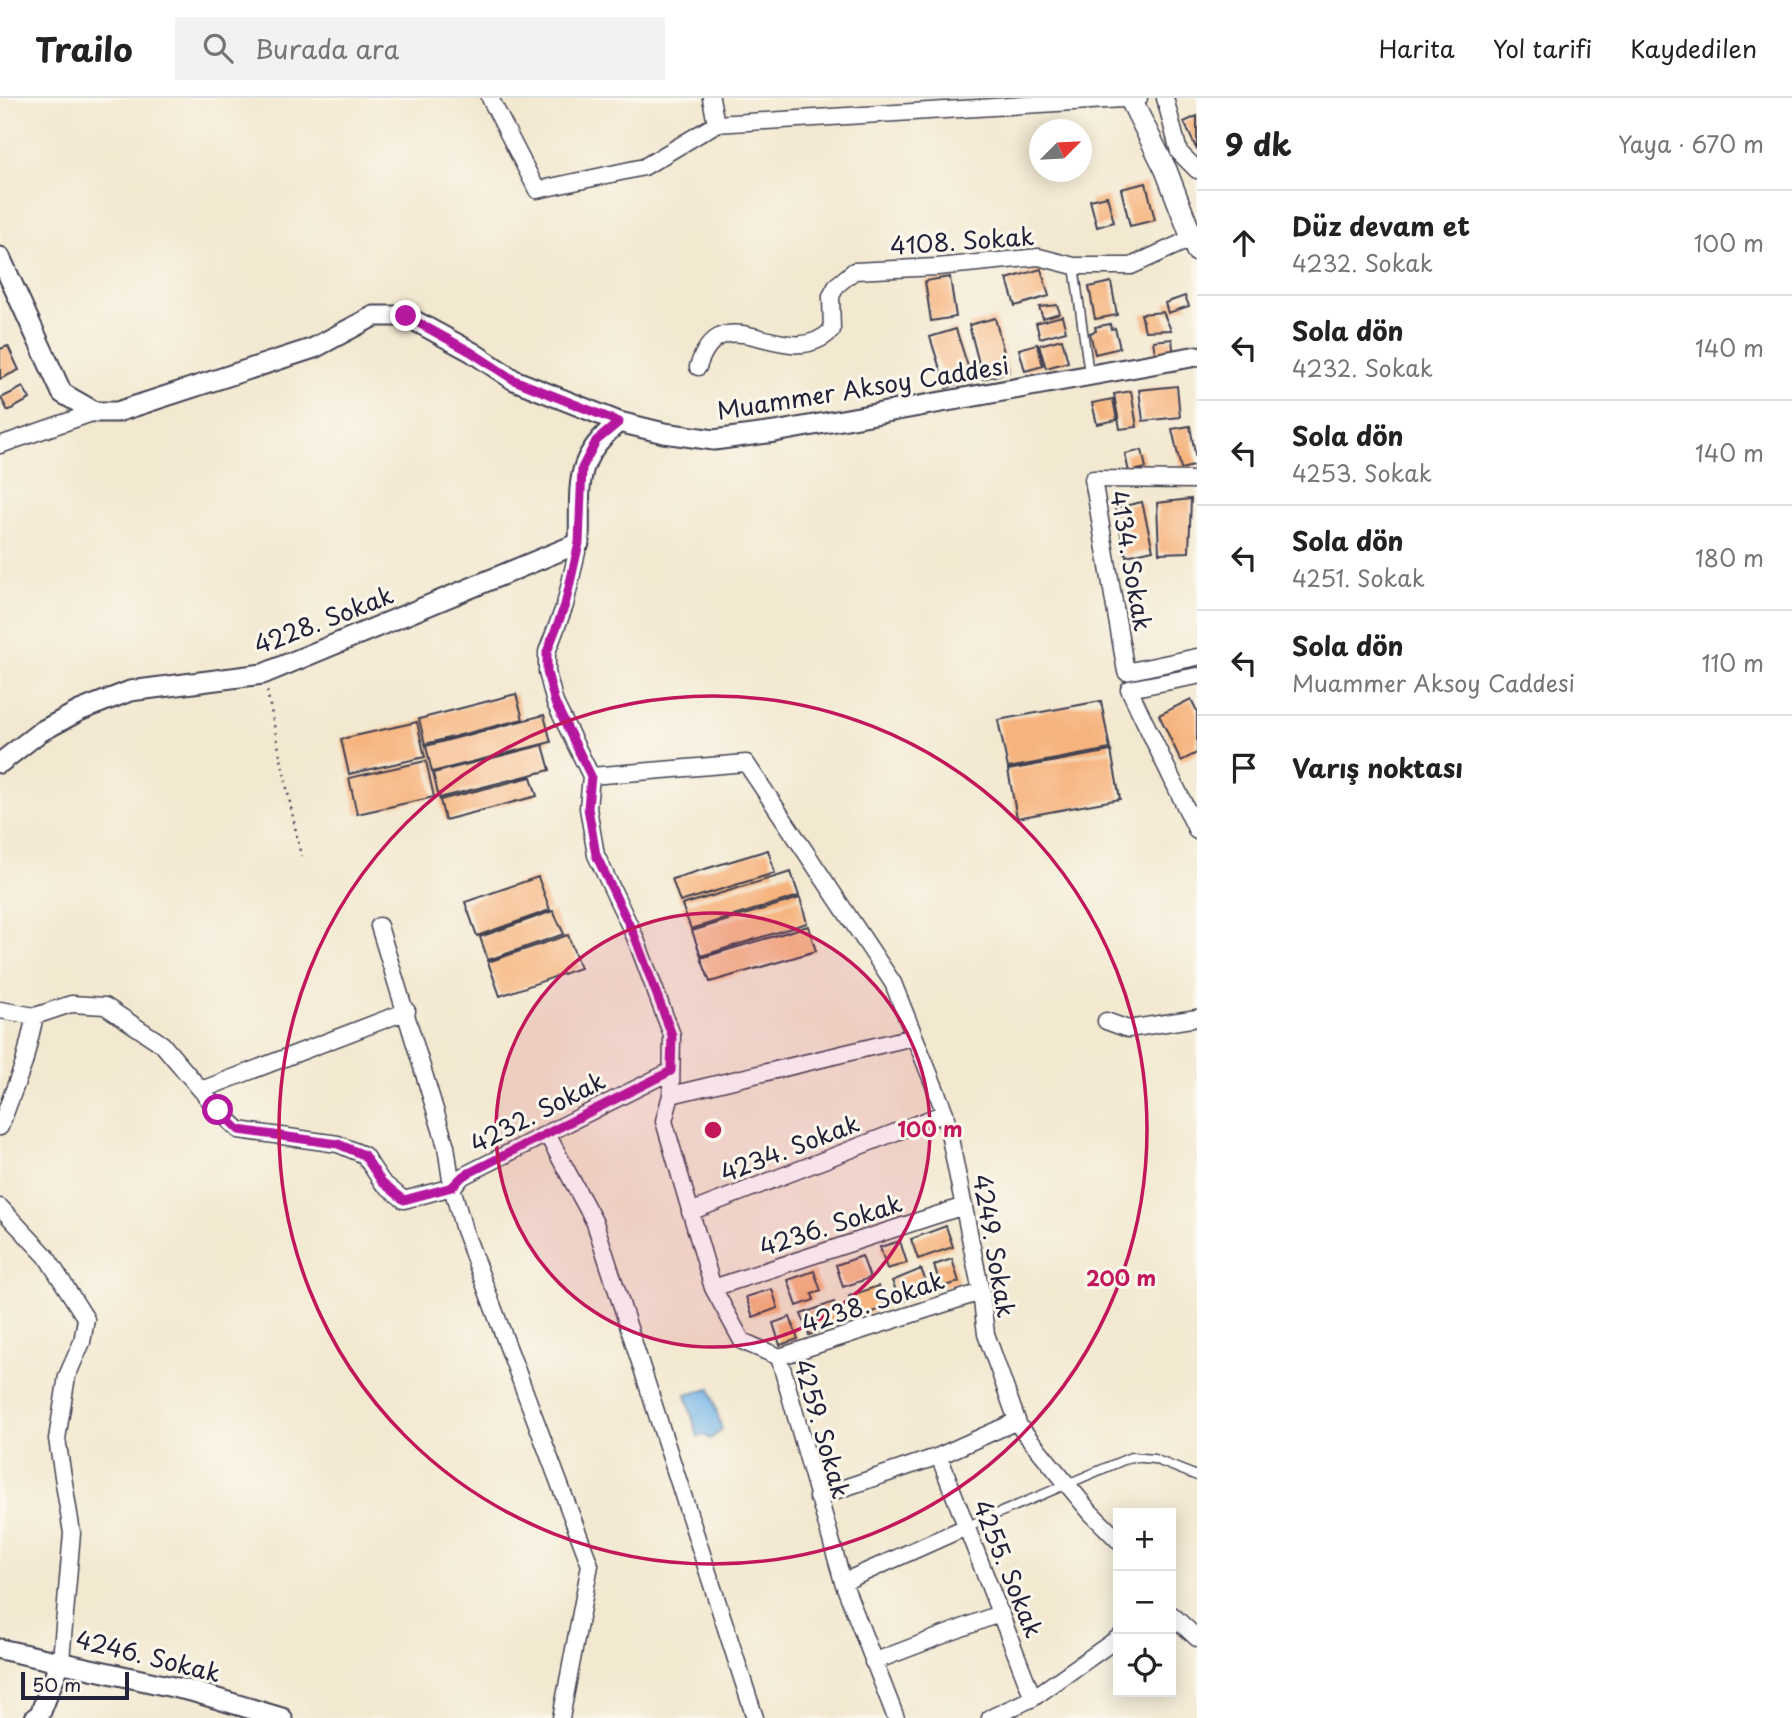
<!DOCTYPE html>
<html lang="tr">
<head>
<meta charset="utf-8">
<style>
  :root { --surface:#fff; --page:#f2f2f2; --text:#222; --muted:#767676; --line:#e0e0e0 }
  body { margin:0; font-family:"Playpen Sans",sans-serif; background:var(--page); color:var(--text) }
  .controls { position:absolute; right:21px; bottom:21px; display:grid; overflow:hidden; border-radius:0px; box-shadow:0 4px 18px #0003 }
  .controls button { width:63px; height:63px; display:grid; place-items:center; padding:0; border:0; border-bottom:2px solid var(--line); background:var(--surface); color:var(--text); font:35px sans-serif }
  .compass { position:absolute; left:1029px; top:21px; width:63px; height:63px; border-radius:50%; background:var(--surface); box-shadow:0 4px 18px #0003; rotate:66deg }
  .scale { position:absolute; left:21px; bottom:18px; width:108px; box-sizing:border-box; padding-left:7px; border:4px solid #22223b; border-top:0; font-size:19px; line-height:24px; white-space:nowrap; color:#22223b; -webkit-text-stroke:5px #fbf7ec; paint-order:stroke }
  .stop { position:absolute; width:21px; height:21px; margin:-16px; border:5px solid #b5179e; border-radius:50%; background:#fff }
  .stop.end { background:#b5179e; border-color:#fff; box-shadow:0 2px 7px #0008 }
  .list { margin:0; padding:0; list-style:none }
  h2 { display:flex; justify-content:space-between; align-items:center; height:91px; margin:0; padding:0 28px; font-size:30px }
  h2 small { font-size:23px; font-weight:400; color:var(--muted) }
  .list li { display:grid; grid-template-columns:46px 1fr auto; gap:21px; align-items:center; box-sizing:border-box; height:105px; padding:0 28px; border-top:2px solid var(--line) }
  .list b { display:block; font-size:26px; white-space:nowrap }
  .list p { margin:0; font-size:23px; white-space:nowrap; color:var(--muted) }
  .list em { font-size:23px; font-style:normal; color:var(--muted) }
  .icon { flex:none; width:38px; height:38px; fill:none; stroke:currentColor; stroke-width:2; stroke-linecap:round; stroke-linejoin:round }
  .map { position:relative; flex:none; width:1197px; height:1620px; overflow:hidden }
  header { display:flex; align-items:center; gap:42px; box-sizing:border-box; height:98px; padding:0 35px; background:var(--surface); border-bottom:2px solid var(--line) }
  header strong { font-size:33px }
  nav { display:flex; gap:38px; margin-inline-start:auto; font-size:24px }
  .search { width:490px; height:63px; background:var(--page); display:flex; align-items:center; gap:18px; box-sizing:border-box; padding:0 24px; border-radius:0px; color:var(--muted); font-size:26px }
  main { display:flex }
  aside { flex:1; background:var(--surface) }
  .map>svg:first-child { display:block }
</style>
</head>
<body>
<header>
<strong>Trailo</strong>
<div class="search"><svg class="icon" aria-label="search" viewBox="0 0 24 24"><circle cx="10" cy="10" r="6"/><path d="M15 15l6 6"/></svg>Burada ara</div>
<nav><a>Harita</a><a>Yol tarifi</a><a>Kaydedilen</a></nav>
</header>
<main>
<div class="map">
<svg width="1197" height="1620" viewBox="0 0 1197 1620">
  <rect width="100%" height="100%" fill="#fbf7ec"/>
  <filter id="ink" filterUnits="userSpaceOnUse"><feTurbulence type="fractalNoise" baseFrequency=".0143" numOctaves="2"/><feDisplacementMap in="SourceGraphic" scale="14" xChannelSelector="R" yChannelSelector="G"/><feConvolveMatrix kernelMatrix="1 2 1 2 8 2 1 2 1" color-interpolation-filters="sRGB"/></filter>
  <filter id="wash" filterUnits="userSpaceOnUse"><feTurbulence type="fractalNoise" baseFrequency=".00686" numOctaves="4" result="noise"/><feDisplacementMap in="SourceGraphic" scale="28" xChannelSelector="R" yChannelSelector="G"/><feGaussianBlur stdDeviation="1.57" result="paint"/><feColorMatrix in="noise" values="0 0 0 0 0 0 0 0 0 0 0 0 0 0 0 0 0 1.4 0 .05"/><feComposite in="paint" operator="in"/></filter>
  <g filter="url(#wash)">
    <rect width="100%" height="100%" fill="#f3e8d0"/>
    <!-- water -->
    <path fill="#74b5e8" stroke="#4b6c92" stroke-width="2" d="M710,1291L722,1332L710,1341L705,1337L698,1339L686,1297Z"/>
    <g id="blocks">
      <!-- building -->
      <path fill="#f6b37d" d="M1197,18V52L1184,24Z
        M1146,85L1155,122L1130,128L1121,91Z
        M1107,98L1114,124L1097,129L1090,102Z
        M1041,171L1049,198L1015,208L1007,181Z
        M950,179L956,219L931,223L925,183Z
        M1111,184L1117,217L1095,221L1089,189Z
        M1185,198L1189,208L1168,215L1165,205Z
        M1057,207L1060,215L1043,220L1039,209Z
        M1163,214L1171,232L1145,233L1141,216Z
        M1062,218L1066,233L1040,240L1036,225Z
        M995,220L1009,274L983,281L969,227Z
        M1110,226L1111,231L1115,230L1120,250L1095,256L1090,235L1096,233L1095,229Z
        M956,231L972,281L946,290L930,239Z
        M1062,241L1068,264L1046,270L1039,247Z
        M1172,241L1174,259L1156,261L1153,243Z
        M1037,246L1043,268L1025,273L1019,251Z
        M8,248L19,272L0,281V251Z
        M1177,288L1180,319L1143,323L1139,292Z
        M23,289L30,301L8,313L1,300Z
        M1131,293L1137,329L1120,331L1114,296Z
        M1113,301L1117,322L1097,326L1092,305Z
        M1190,328L1197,367L1181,371L1172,331Z
        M1142,352L1146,370L1129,374L1125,356Z
        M1191,401L1189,454L1159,455L1157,405Z
        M1142,404L1153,452L1126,458L1115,410Z
        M516,596L523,621L425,646L419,621Z
        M1191,601L1197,613V655L1181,663L1159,617Z
        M1101,603L1110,651L1008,670L998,622Z
        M544,617L551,644L432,674L426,648Z
        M417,624L425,659L349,676L341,641Z
        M543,647L550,672L439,700L433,675Z
        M1111,653L1120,701L1017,720L1008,672Z
        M426,663L434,699L357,716L349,680Z
        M531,679L537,698L445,722L440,702Z
        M768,752L775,775L680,804L672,781Z
        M791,774L799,798L691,831L682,807Z
        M538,779L550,812L477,838L465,804Z
        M800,800L807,825L701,858L692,833Z
        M553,813L564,836L488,862L480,839Z
        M808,828L816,853L710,884L701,860Z
        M568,837L580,870L500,898L488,864Z
        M946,1128L953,1149L918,1161L911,1141Z
        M900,1143L907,1165L887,1171L880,1149Z
        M862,1158L870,1180L843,1189L836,1167Z
        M952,1161L959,1184L941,1189L934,1167Z
        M921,1171L930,1193L901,1204L892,1183Z
        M814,1173L821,1193L812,1196L814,1202L797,1208L788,1182Z
        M878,1188L886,1209L857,1220L849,1198Z
        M772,1191L778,1210L753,1219L746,1199Z
        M834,1204L842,1225L809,1237L801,1216Z
        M790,1219L798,1241L780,1247L773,1225Z"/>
    </g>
  </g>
  <g filter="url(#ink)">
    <use href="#blocks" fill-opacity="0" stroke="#414051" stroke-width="2"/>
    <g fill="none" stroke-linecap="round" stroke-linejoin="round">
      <defs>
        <path id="service" d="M1074,168L1089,276
          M966,1429L1131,1359L1154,1361L1197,1378"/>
        <path id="minor" d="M490,0L537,92L644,69L716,26L1139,0
          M711,0L716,26
          M1165,0L1179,54L1197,72
          M698,269C723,192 785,278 832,232L831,198L837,187L854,173L937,169L1039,159L1074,168H1131L1197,138
          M0,347L95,314
          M1197,382L1093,381L1126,574L1197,559
          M579,445L565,507L547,554V574L555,605L591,678
          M1197,578L1129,591L1197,733
          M591,678L746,665L893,885L945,1015L981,1194L986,1236L1019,1328L1090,1414L1118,1442
          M591,678L588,710L596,757L635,839L672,937L671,997L664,1023L713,1190L742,1243L779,1259
          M379,828L446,1048L452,1089L464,1132L590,1467L561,1620
          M0,912L35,918L71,906L105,908L162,946L218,1012L239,1032L338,1046L364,1057L382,1084L404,1102L452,1089L463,1078L671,973
          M1106,923L1128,931L1197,920
          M201,992L407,913
          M671,997L913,939
          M0,1029L24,965L35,918
          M547,1036L595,1125L755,1620
          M0,1109L46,1158L86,1221L82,1244L67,1278L57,1341L72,1435L61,1562
          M690,1114L945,1015
          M713,1190L964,1108
          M779,1259L843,1484L896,1620
          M779,1259L981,1194
          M939,1358L1033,1600
          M817,1399L939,1358L1017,1323
          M843,1484L966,1429
          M1171,1516L1197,1540
          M873,1564L1001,1515
          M990,1620L1033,1600L1118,1540"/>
        <path id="tertiary" d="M0,159L62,295L95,314H117L314,250L374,218H406L472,254L514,282L619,324L664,335L714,342L775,334L1197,258
          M0,665L40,634L79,613L130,593L263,576L579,445C581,388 571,363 619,324
          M0,1551L191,1593L282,1620
          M35,1620L40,1616L61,1562"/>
        <path id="secondary" d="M1130,0L1166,72L1197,153"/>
      </defs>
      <!-- service casing -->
      <use href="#service" stroke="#414051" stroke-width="11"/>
      <!-- minor casing -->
      <use href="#minor" stroke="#414051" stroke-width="19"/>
      <!-- tertiary casing -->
      <use href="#tertiary" stroke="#414051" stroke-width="23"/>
      <!-- secondary casing -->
      <use href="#secondary" stroke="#414051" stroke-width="24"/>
      <!-- path -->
      <path stroke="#414051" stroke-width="2.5" stroke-dasharray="2 5" stroke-linecap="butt" d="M267,593L301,758"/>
      <!-- service -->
      <use href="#service" stroke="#fff" stroke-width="8"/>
      <!-- minor -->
      <use href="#minor" stroke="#fff" stroke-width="16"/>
      <!-- tertiary -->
      <use href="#tertiary" stroke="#fff" stroke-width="19"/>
      <!-- secondary -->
      <use href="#secondary" stroke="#fff" stroke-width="21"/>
    </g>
  </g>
  <g fill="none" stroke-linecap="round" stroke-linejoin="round" filter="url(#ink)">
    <!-- route -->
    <path stroke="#b5179e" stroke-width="9" d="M218,1012L239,1032L338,1046L364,1057L382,1084L404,1102L452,1089L463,1078L671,973L672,937L635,839L596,757L588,710L591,678L555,605L547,574V554L565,507L579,445L582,370L596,343L619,324L514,282L471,254L406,218"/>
  </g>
  <!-- distance rings -->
  <circle cx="713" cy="1032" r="217" fill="#c2185b" fill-opacity=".12"/>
  <g fill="none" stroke="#c2185b" stroke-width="3.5">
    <circle cx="713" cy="1032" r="217"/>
    <circle cx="713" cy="1032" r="434"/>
  </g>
  <g text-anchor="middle" stroke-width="6" stroke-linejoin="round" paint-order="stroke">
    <!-- street labels -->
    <g font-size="24" fill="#22223b" stroke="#fbf7ec">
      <text transform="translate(962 144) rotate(-4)" y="8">4108. Sokak</text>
      <text transform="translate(863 291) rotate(-9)" y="8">Muammer Aksoy Caddesi</text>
      <text transform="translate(1130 463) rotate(80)" y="8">4134. Sokak</text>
      <text transform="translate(324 523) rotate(-21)" y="8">4228. Sokak</text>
      <text transform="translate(538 1015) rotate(-27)" y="8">4232. Sokak</text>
      <text transform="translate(790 1051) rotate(-21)" y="8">4234. Sokak</text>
      <text transform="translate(831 1128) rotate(-18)" y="8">4236. Sokak</text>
      <text transform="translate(993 1148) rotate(80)" y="8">4249. Sokak</text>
      <text transform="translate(873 1205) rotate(-18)" y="8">4238. Sokak</text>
      <text transform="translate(821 1331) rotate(74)" y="8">4259. Sokak</text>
      <text transform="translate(1007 1471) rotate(68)" y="8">4255. Sokak</text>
      <text transform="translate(148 1559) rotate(14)" y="8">4246. Sokak</text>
    </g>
  </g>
  <circle cx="713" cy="1032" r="10" fill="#c2185b" stroke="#fbf7ec" stroke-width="3.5"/>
  <g font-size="21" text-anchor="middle" font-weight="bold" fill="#c2185b" stroke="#fbf7ec" stroke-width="6" stroke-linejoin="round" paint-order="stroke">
    <text x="930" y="1039">100 m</text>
    <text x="1121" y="1188">200 m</text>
  </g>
</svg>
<div class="controls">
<button>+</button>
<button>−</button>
<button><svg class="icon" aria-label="locate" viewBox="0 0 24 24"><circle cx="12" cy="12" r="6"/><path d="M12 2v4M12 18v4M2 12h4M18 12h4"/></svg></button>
</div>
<svg class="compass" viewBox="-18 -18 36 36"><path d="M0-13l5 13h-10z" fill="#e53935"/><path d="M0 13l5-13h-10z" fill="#767676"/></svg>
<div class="scale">50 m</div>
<div class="stop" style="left:218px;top:1012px"></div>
<div class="stop end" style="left:406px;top:218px"></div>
</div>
<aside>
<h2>9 dk<small>Yaya · 670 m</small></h2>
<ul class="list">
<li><svg class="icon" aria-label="ahead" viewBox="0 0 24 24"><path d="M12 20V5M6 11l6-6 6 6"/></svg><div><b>Düz devam et</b><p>4232. Sokak</p></div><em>100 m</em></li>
<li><svg class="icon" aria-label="left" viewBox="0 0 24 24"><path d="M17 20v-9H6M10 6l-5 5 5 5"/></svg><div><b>Sola dön</b><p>4232. Sokak</p></div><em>140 m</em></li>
<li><svg class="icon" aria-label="left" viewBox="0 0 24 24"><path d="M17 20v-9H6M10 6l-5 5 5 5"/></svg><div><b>Sola dön</b><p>4253. Sokak</p></div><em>140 m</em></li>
<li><svg class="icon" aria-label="left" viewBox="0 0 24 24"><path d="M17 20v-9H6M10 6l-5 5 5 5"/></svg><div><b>Sola dön</b><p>4251. Sokak</p></div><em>180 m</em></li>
<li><svg class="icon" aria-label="left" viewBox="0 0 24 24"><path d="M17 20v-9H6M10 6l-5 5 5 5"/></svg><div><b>Sola dön</b><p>Muammer Aksoy Caddesi</p></div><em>110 m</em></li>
<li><svg class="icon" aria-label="arrive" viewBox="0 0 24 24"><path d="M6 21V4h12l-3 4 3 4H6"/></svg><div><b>Varış noktası</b></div></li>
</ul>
</aside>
</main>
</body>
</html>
